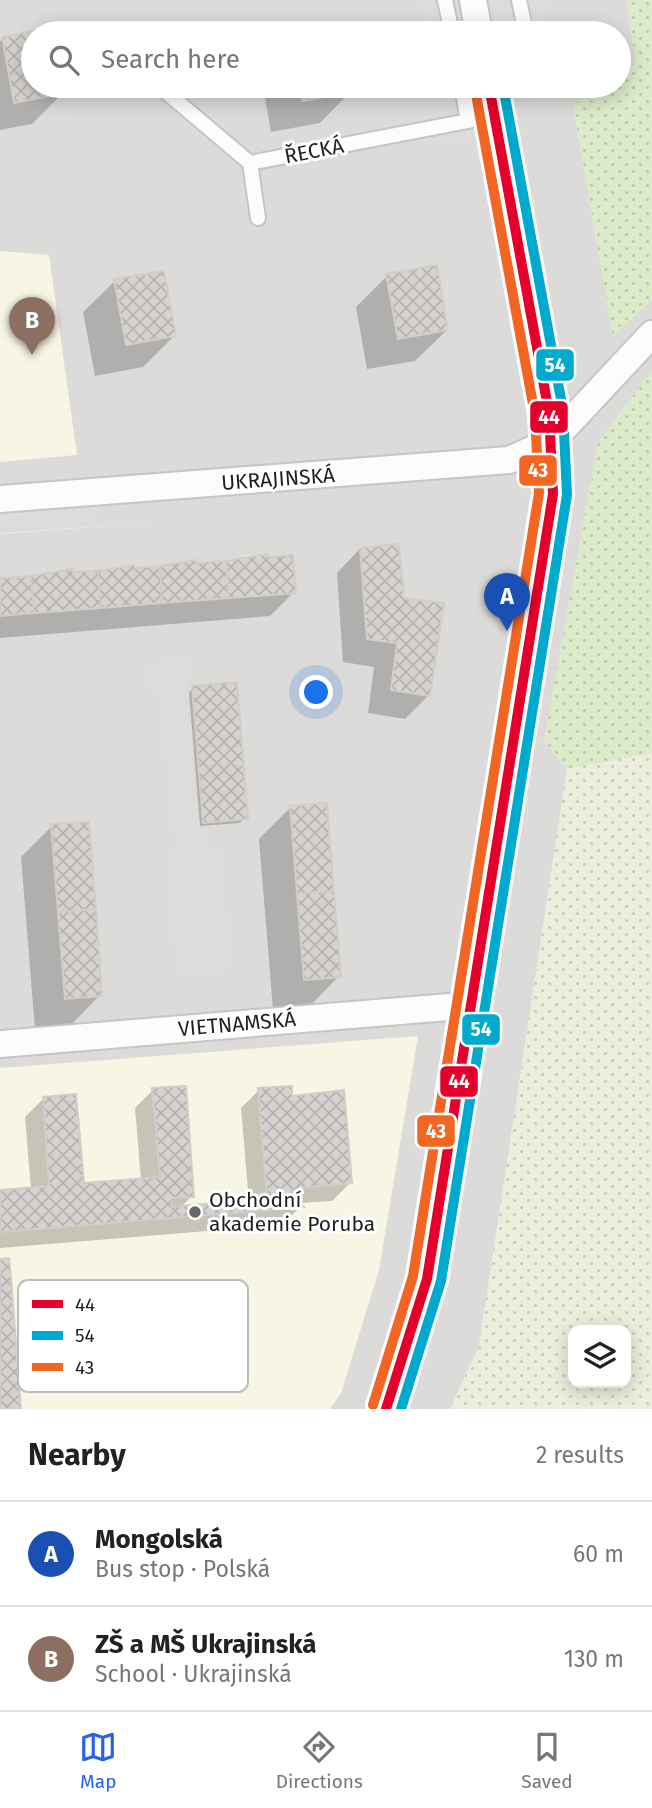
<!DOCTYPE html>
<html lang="en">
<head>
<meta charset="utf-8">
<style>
  :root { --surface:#fff; --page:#f6f6f6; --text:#222; --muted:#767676; --line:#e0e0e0; --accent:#2563eb }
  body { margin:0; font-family:"Fira Sans",sans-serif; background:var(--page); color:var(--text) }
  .controls { position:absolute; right:21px; bottom:21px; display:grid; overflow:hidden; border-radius:14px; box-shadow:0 4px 18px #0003 }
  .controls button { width:63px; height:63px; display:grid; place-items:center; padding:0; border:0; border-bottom:2px solid var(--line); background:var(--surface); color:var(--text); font:35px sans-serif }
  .you { position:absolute; left:317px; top:693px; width:24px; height:24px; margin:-18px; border:5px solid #fff; border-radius:50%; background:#1a73e8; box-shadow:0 0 0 10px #1a73e833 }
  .badge { display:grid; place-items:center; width:46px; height:46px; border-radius:50%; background:var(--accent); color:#fff; font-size:23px; font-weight:700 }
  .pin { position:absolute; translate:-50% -58px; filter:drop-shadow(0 2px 4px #0008) }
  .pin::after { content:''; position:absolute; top:37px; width:24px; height:21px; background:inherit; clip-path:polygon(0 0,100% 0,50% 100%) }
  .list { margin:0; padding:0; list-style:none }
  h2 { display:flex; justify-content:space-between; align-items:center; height:91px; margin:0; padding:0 28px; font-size:30px }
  h2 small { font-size:23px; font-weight:400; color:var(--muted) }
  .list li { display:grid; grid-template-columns:46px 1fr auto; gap:21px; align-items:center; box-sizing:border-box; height:105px; padding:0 28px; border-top:2px solid var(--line) }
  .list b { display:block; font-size:26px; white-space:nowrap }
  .list p { margin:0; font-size:23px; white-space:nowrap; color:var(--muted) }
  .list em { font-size:23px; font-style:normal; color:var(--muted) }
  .icon { flex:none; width:38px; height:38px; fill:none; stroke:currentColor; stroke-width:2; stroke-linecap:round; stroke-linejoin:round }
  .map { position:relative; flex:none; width:652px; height:1409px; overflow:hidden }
  .search { position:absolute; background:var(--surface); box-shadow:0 4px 18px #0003; left:21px; right:21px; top:21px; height:77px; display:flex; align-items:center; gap:18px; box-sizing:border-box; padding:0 24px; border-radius:38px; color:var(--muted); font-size:26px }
  .sheet { height:301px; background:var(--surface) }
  nav { display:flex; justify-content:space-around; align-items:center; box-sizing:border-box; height:98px; border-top:2px solid var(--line); background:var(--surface); font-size:19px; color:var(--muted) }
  nav a { display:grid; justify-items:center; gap:4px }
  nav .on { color:var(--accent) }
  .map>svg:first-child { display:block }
</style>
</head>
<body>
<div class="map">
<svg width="652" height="1409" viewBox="0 0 652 1409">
  <defs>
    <pattern id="farmland-dots" width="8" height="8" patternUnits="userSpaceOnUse" patternTransform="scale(1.75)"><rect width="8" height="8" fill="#ededdc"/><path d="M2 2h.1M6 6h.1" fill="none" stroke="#cbcbbc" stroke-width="1.8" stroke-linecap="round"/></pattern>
    <pattern id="grass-dots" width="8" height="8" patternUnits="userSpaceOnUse" patternTransform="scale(1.75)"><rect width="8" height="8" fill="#dbeac8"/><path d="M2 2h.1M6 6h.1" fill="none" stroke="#bcc8ab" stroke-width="1.8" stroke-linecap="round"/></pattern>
    <pattern id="building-cross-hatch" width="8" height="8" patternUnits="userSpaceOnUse" patternTransform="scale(1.75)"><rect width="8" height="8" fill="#d5d2cf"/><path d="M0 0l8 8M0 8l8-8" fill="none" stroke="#b6b4b1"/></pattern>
  </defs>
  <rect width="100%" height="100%" fill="#eeebe8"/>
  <!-- residential -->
  <path fill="#dddbd9" d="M0,0H626L636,64L619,75V33H33V86H602L573,105L613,336L652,299V370L598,443L544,741L567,769L479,1346L450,1409H0V534L149,523L0,533Z"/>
  <!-- education -->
  <path fill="#f7f5e4" d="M0,251L49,255L77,455L0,462Z
    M418,1036L379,1270L341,1393L330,1409H0V1068Z"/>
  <!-- farmland -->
  <path fill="url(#farmland-dots)" fill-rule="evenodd" d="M652,753V1409H450L479,1346L567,769ZM573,1330H626V1383H573Z"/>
  <!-- grass -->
  <path fill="url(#grass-dots)" d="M626,0H652V299L613,337L573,105L602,86H619V75L636,64Z
    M652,370V753L567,769L544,741L598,443Z"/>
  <!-- parking -->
  <path fill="#dedcdb" d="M420,0H545L551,33H426Z
    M435,86H555L510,94L519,134L471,144L444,140Z
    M105,504L96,511L94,521L0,529V512Z
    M188,659L190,682L185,685V690L194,808L206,848H220L230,966L219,971L188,973L177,971L168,855L183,849L181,827L172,828L163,713L171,712L145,685L144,664Z"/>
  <!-- shadow -->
  <path fill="#0003" d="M52,30V33H33V86H62L63,93L32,124L0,130V42L3,38Z
    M263,86H350L351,91L320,123L271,132Z
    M387,276L447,330L415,361L367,369L356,307Z
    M115,281L174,336L143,367L95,376L83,312Z
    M360,549L403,599L429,695L405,719L368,713L374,667L343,662L337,573Z
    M256,557H292L294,592L270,616L0,638V580L180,566L184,563L253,560Z
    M193,688L245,818L240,823L200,826L189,692Z
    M291,807L339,976L308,1008L273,1010L259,839Z
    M52,826L100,995L69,1027L35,1029L21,857Z
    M153,1090L192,1196L180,1208L249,1202L241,1108L259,1090L291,1098L350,1183L332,1201L300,1203V1207L282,1225L0,1248V1192L31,1189L25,1117L43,1099L82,1185L141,1180L135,1108Z"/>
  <!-- building -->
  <path fill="url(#building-cross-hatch)" stroke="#d1cdc9" stroke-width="2" d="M341,27L342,33H311L322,30Z
    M53,28L54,33H33V86H64L65,93L14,103L2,37Z
    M299,86H352L353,92L302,101Z
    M437,265L448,330L398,339L386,274Z
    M164,271L176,336L126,345L114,279Z
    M399,544L404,598L444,603L430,696L391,690L397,643L367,639L360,548Z
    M268,554V557L293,555L296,593L229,598L226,561Z
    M196,560V563L226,561L229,598L162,603L160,566Z
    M134,565L135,568L160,566L162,603L101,608L98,571Z
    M73,569V572L98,571L101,608L34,613L31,576Z
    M0,575L1,578L31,576L34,613L0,616Z
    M237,682L248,819L203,823L192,686Z
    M327,803L334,891L297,894L290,806Z
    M89,822L96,909L58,912L51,824Z
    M334,891L341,977L304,980L297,894Z
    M96,909L102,996L65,999L58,912Z
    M186,1086L194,1197L171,1198L172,1207L267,1198L258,1088L292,1086V1096L344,1090L352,1183L300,1188L302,1206L305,1207L0,1232V1190L49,1186L43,1097L76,1094L84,1183L160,1177L152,1088Z
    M9,1258L11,1278L21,1409H0V1259Z"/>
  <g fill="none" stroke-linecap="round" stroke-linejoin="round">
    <defs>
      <path id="lane" d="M445,0L452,33
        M519,0L526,33
        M159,86L250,163L494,116
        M462,86L468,121
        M250,163L258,218"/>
      <path id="street" d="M473,0L479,33
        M0,499L509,460L552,441L652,334
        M0,1044L473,1005
        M386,1409L427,1279L534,627L553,494L549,413L489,86"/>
    </defs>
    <!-- lane casing -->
    <use href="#lane" stroke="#c6c5c4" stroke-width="18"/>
    <!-- street casing -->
    <use href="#street" stroke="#c6c5c4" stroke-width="30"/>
    <!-- lane -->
    <use href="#lane" stroke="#fcfcfc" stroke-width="14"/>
    <!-- street -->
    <use href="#street" stroke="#fcfcfc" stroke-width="26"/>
    <defs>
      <path id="bus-1" d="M386,1409L427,1279L553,494L549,413L489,86"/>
      <path id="bus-2" d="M401,1409L441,1281L567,495L563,410L503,86"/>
      <path id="bus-3" d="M373,1405L413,1276L539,493L535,415L475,89"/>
    </defs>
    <!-- bus-1 casing -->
    <use href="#bus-1" stroke="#fff" stroke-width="16"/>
    <!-- bus-2 casing -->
    <use href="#bus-2" stroke="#fff" stroke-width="16"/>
    <!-- bus-3 casing -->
    <use href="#bus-3" stroke="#fff" stroke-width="16"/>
    <!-- bus-1 -->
    <use href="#bus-1" stroke="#e4002b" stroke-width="10"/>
    <!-- bus-2 -->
    <use href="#bus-2" stroke="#00a9ce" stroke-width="10"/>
    <!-- bus-3 -->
    <use href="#bus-3" stroke="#f26522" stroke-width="10"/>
  </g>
  <!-- markers -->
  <circle fill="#676665" stroke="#fff" stroke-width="2.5" cx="195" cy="1212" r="7"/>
  <g text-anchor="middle" stroke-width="6" stroke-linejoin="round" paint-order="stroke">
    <!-- street labels -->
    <g font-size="21" fill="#1f1f1f" stroke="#fff">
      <text transform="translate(314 151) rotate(-11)" y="7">ŘECKÁ</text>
      <text transform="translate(278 479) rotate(-4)" y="7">UKRAJINSKÁ</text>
      <text transform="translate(237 1024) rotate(-5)" y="7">VIETNAMSKÁ</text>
    </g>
    <!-- poi labels -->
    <g font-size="21" fill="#1f1f1f" stroke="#fff" text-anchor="start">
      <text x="209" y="1207">Obchodní<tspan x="209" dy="24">akademie Poruba</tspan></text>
    </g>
  </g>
  <!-- legend -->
  <rect x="18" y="1280" width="230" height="112" rx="10" fill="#fff" stroke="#bcbcbc" stroke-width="2"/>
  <rect x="32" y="1300" width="31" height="8" fill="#e4002b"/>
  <rect x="32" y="1331" width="31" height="9" fill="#00a9ce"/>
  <rect x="32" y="1363" width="31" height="8" fill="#f26522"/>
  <g font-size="19" fill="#1f1f1f">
    <text x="75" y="1311">44</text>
    <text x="75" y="1342">54</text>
    <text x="75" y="1374">43</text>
  </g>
  <g stroke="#fff" stroke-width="2.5">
    <rect x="535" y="348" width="40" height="34" rx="7" fill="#00a9ce"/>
    <rect x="529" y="400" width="40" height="34" rx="7" fill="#e4002b"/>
    <rect x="518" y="454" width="40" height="33" rx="7" fill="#f26522"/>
    <rect x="461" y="1013" width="40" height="33" rx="7" fill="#00a9ce"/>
    <rect x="439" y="1065" width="40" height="33" rx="7" fill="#e4002b"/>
    <rect x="416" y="1114" width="40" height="34" rx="7" fill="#f26522"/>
  </g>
  <g font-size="19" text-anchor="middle" font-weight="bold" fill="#fff">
    <text x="555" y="372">54</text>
    <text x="549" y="424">44</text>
    <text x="538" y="477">43</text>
    <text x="481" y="1036">54</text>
    <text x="459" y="1088">44</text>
    <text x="436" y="1138">43</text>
  </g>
</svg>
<div class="controls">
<button><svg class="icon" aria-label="layers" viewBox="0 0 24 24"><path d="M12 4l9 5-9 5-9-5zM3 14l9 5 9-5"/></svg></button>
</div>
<div class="you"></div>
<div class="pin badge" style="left:507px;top:631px;background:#1a4fb4">A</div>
<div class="pin badge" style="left:32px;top:355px;background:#8d6e63">B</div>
<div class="search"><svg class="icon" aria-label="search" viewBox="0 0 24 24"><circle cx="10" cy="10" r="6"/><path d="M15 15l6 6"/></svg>Search here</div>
</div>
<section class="sheet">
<h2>Nearby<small>2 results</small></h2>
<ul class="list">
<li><span class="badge" style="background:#1a4fb4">A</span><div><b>Mongolská</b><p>Bus stop · Polská</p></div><em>60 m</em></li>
<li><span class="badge" style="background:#8d6e63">B</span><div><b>ZŠ a MŠ Ukrajinská</b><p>School · Ukrajinská</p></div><em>130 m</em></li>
</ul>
</section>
<nav>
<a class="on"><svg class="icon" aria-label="map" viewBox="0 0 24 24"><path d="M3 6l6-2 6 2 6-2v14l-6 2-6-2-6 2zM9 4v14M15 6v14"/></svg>Map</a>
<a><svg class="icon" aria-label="directions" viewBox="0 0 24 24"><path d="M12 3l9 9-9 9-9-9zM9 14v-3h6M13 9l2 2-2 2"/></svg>Directions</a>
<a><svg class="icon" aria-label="saved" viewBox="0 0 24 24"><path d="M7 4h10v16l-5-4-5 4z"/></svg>Saved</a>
</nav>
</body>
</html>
